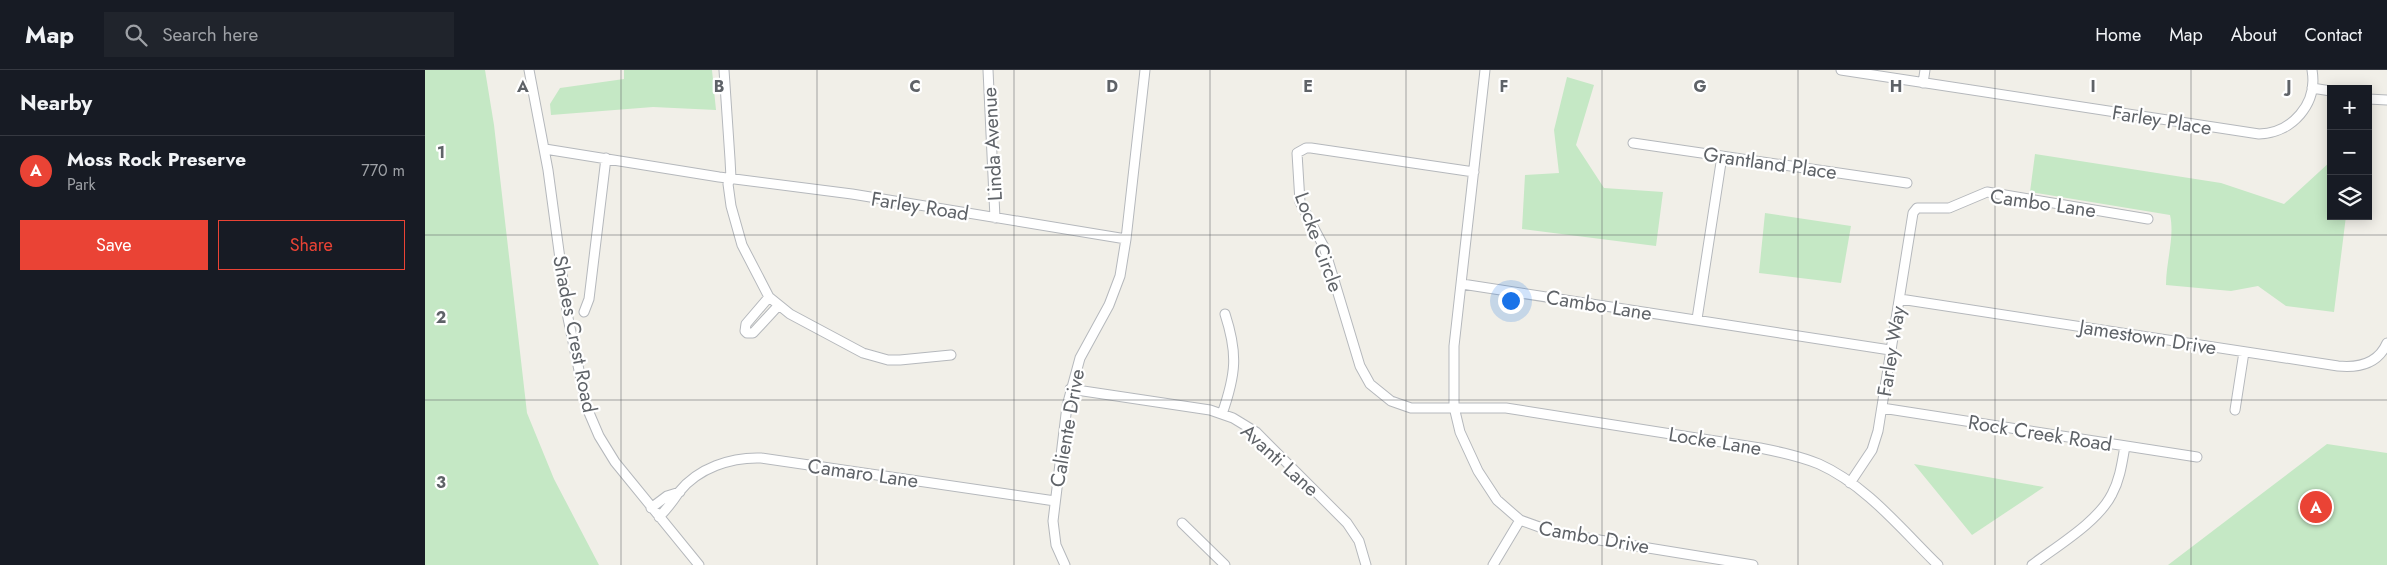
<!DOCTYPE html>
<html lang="en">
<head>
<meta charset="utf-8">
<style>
  :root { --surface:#171b24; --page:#20242c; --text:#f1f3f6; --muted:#9ea1a6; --line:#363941; --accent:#ea4335 }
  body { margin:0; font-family:Jost,sans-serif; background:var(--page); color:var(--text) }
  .controls { position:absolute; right:15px; top:15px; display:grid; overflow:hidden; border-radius:0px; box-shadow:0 2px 12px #0003 }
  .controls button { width:45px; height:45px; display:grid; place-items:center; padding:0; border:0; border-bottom:1px solid var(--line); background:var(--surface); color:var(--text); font:25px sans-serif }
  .you { position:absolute; left:1085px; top:230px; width:18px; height:18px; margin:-12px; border:4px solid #fff; border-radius:50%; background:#1a73e8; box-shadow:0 0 0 8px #1a73e833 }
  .badge { display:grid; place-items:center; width:32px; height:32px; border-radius:50%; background:var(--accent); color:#fff; font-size:16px; font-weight:700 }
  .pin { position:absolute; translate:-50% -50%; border:2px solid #fff; box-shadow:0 1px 5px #0006 }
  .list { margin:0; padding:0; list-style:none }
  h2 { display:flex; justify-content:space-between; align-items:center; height:65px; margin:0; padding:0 20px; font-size:21px }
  h2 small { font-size:16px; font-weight:400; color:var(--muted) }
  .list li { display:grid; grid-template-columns:32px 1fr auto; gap:15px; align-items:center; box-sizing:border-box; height:70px; padding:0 20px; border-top:1px solid var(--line) }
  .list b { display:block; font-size:19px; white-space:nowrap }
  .list p { margin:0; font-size:16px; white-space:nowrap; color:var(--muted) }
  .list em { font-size:16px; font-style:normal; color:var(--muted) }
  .actions { display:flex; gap:10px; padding:15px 20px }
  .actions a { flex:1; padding:11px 0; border:1px solid var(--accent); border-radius:0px; text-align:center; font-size:18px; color:var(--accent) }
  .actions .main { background:var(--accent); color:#fff }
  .icon { flex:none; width:28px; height:28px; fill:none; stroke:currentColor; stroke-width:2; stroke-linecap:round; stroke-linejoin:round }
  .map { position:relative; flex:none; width:1962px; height:495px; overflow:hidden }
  header { display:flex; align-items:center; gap:30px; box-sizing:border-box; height:70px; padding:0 25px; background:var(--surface); border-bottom:1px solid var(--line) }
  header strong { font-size:24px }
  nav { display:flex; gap:28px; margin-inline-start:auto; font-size:18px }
  .search { width:350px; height:45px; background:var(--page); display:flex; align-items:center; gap:12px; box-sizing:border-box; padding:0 18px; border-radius:0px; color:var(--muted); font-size:19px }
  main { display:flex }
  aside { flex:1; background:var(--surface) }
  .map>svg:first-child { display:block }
</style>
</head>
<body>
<header>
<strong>Map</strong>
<div class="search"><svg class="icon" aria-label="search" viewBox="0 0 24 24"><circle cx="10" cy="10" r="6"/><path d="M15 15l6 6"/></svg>Search here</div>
<nav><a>Home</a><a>Map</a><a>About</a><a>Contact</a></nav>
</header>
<main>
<aside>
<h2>Nearby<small></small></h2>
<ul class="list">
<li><span class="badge">A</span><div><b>Moss Rock Preserve</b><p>Park</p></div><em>770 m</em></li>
</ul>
<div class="actions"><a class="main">Save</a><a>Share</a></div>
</aside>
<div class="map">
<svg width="1962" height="495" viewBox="0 0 1962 495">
  <rect width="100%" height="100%" fill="#f1efe8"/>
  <!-- green -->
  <path fill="#c5e8c5" d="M0,0H60L69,55L102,343L129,409L174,495H0Z
    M199,0H287L291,40L228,37L126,45L125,34L135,18L199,9Z
    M1142,7L1169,15L1151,75L1179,118L1238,122L1231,176L1097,159L1100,105L1134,103L1129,60Z
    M1610,84L1796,113L1859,134L1906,91V146H1921L1909,242L1861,236L1833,216L1806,221L1741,215C1741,191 1750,167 1745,145L1605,122Z
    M1340,143L1426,156L1416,213L1334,203Z
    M1902,374L1962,383V495H1743Z
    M1489,394L1619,417L1547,465Z"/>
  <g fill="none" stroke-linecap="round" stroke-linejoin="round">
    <defs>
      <path id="minor" d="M104,0L123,100L143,248L162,338L174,366L190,392L274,495
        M299,0L305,89L306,108L303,114L306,136L317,175L344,227L365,244L438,283L463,290H475L526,285
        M563,0L570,148
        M1060,0L1029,276V337L1035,362L1053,401L1072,430L1095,450L1131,463L1328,495
        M1416,0L1834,64C1867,63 1893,34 1887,0
        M1498,13L1500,0
        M1887,18L1906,21
        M1943,29L1962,30
        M1208,73L1482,113
        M120,79L294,107L427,124L701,169
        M1049,102L886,78H881L872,83L875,132L899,177L935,296L945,314L966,331L986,338H1081L1335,378C1355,382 1375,386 1394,394C1441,415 1477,460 1513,495
        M1037,214L1465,280
        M344,227L321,254L320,261L322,263H328L353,236
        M1475,229L1913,296C1933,298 1953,294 1962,273
        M159,242L164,229L181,88
        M1272,249L1297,86
        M645,319L785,340L808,348L831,362L922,453L934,471L941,495
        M1457,338L1772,387
        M1810,340L1819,282
        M797,344C811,304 813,284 800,244
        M1425,413L1447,380L1453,361L1488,143L1492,138H1524L1562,122L1723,149
        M226,438L242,426L255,422
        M234,447C242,439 248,431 254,422C273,398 306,387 336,388L630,431
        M757,453L800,495
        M640,495L631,475L628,451L642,336L655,288L684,235L695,206L701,169L720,0
        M1068,495L1095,450
        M1607,495C1632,476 1673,452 1687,424C1695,409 1697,393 1700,376"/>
    </defs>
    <!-- minor casing -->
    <use href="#minor" stroke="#b5b8bc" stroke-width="11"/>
    <!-- minor -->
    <use href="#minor" stroke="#fff" stroke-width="9"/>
  </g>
  <!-- grid -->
  <path fill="none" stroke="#5f6368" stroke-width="1" stroke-opacity="0.55" d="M196,0V495M392,0V495M589,0V495M785,0V495M981,0V495M1177,0V495M1373,0V495M1570,0V495M1766,0V495M0,165H1962M0,330H1962"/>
  <g text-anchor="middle" stroke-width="4.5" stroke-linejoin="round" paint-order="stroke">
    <!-- street labels -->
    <g font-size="20" fill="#5f6368" stroke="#fff">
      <text transform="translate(1737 50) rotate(9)" y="7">Farley Place</text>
      <text transform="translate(567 74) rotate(-93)" y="7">Linda Avenue</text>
      <text transform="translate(1345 93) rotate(8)" y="7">Grantland Place</text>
      <text transform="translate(1618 133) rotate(8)" y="7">Cambo Lane</text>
      <text transform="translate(495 136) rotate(9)" y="7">Farley Road</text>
      <text transform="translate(894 172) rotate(70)" y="7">Locke Circle</text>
      <text transform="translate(1174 235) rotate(9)" y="7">Cambo Lane</text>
      <text transform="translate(150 264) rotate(79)" y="7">Shades Crest Road</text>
      <text transform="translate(1723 267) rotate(9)" y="7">Jamestown Drive</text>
      <text transform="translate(1466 281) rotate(-81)" y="7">Farley Way</text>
      <text transform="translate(642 358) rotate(-80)" y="7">Caliente Drive</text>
      <text transform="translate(1615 363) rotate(9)" y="7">Rock Creek Road</text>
      <text transform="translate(1290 371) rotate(9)" y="7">Locke Lane</text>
      <text transform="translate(855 390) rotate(42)" y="7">Avanti Lane</text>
      <text transform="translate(438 403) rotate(8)" y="7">Camaro Lane</text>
      <text transform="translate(1169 467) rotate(10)" y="7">Cambo Drive</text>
    </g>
  </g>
  <g font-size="16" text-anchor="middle" font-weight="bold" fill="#5f6368" stroke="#fff" stroke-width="4.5" stroke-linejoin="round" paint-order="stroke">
    <text x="98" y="22">A</text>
    <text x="294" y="22">B</text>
    <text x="490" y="22">C</text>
    <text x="687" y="22">D</text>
    <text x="883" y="22">E</text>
    <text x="1079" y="22">F</text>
    <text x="1275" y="22">G</text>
    <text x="1471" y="22">H</text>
    <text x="1668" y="22">I</text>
    <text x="1864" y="22">J</text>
    <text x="16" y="88">1</text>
    <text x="16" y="253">2</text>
    <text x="16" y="418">3</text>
  </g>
</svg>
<div class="controls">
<button>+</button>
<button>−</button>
<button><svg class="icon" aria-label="layers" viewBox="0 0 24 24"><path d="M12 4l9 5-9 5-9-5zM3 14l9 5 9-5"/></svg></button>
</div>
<div class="you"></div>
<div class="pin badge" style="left:1891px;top:437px">A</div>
</div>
</main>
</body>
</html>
